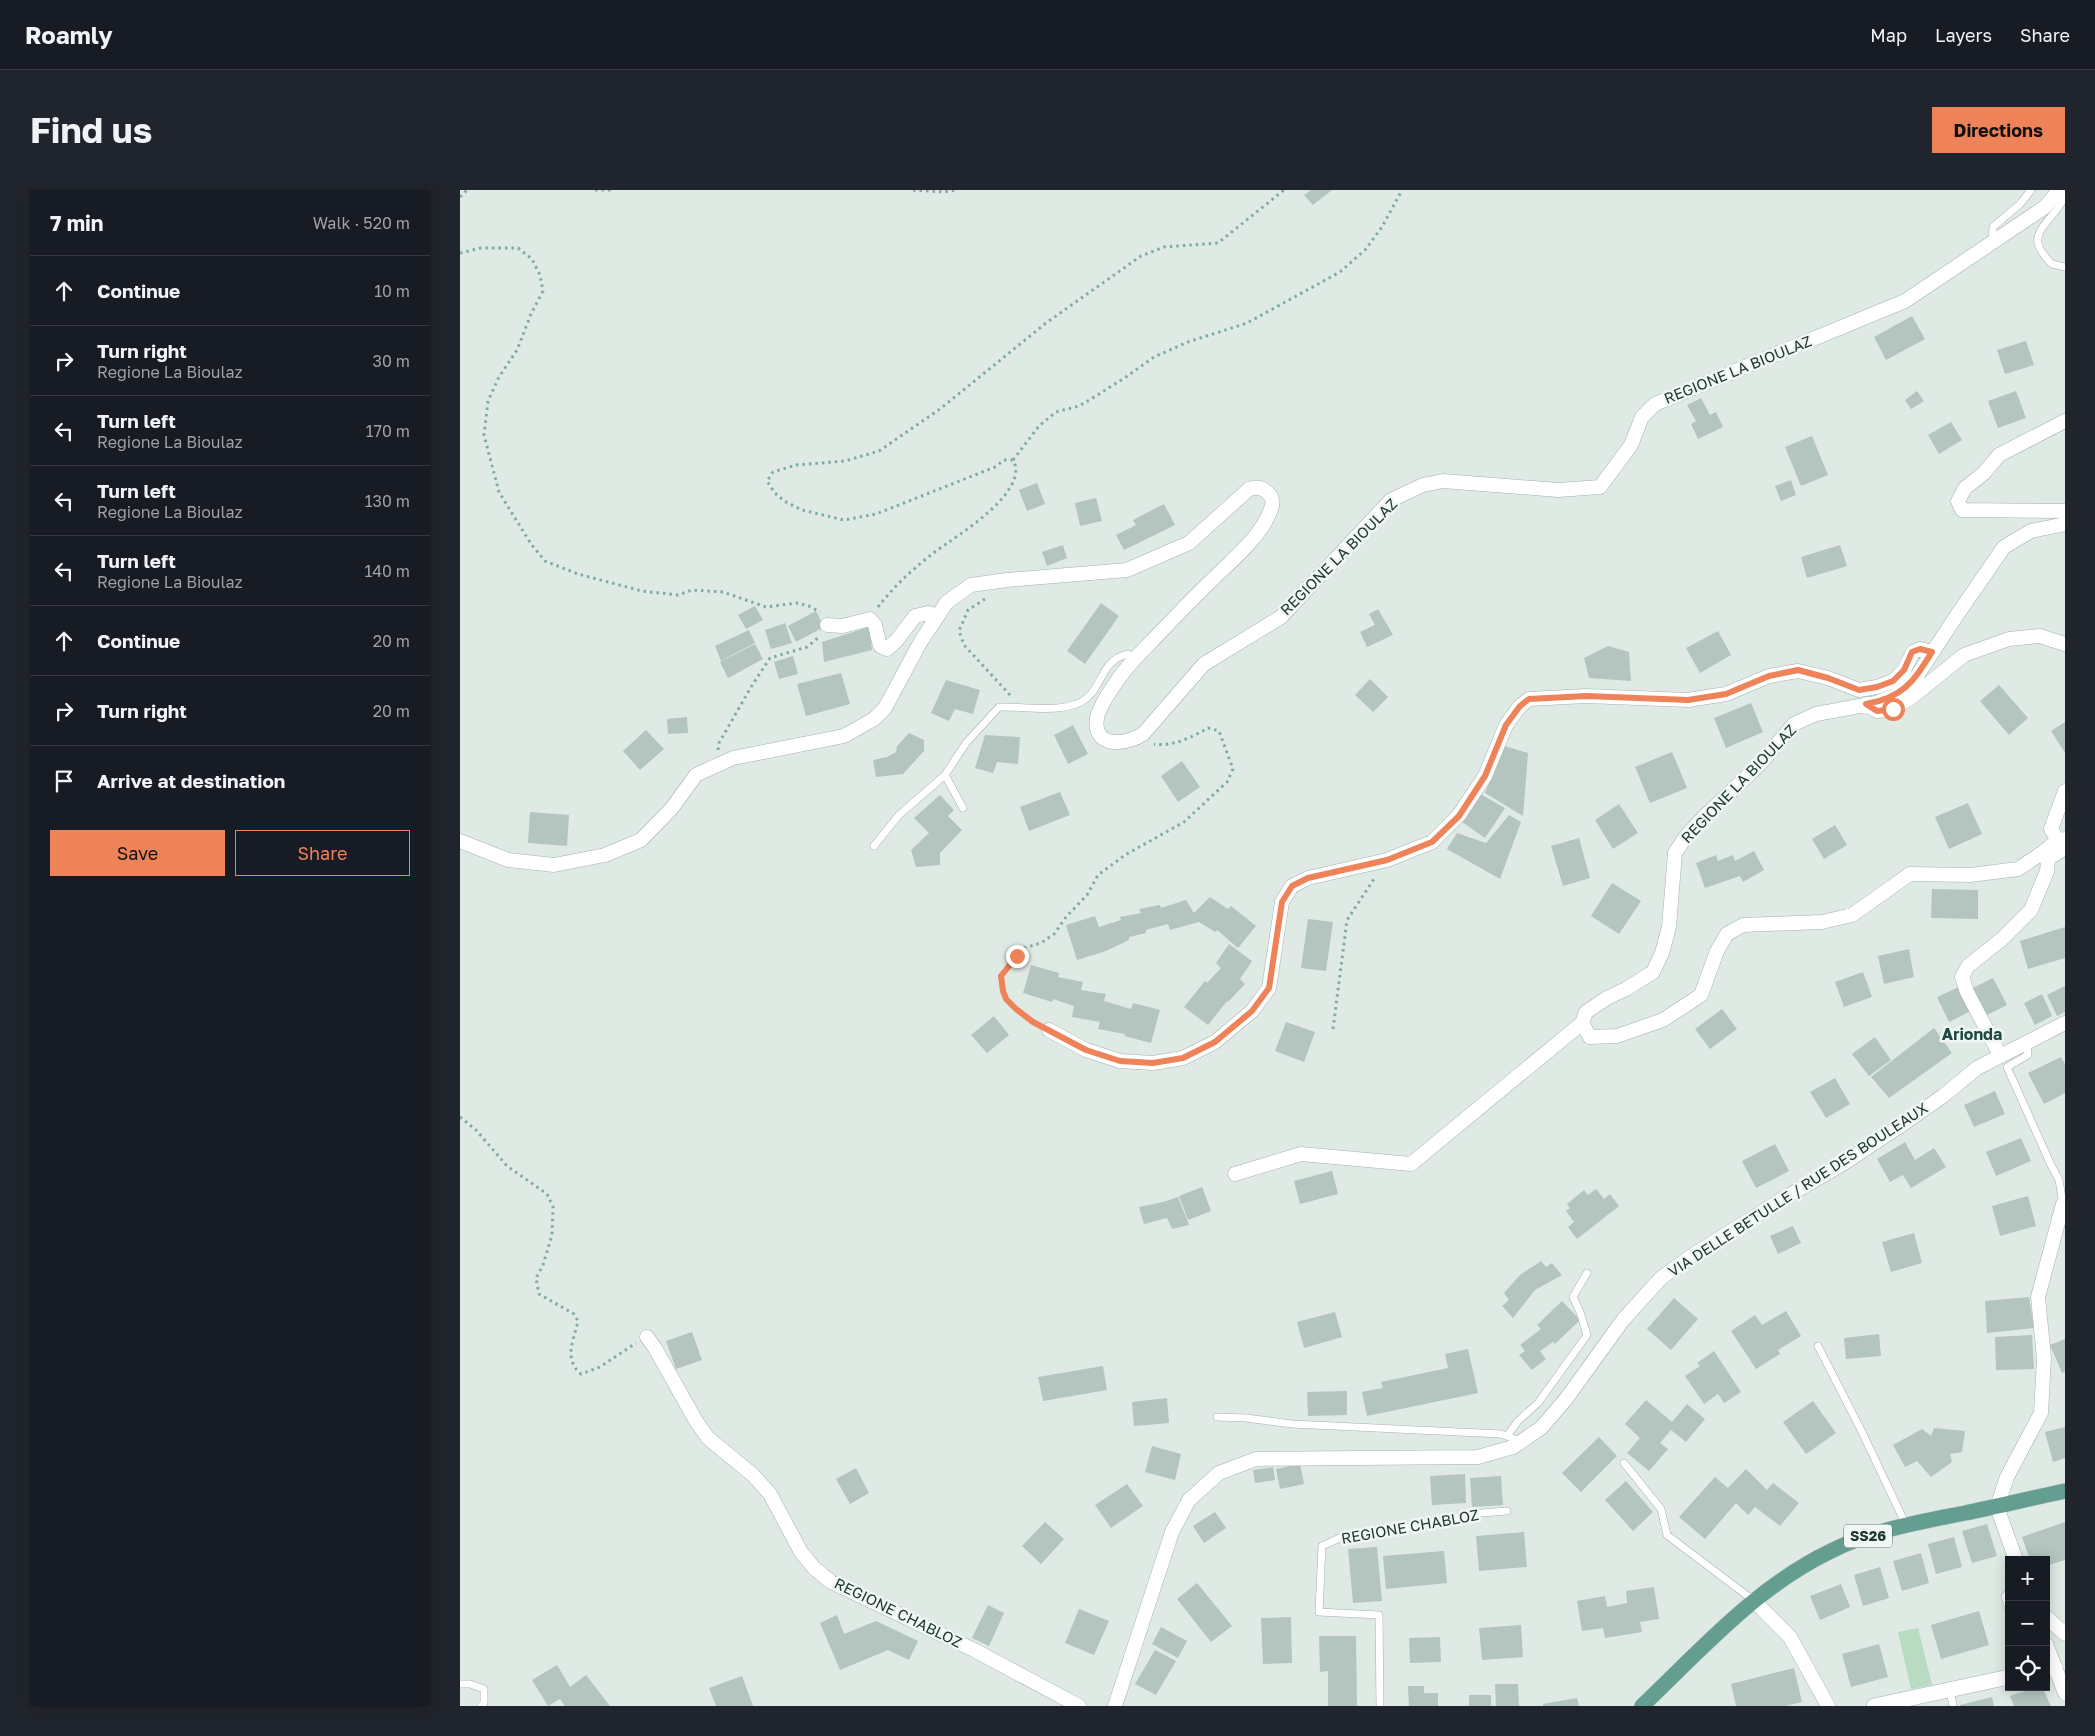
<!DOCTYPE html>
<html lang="en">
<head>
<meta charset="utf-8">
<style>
  :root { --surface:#171b24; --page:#20242c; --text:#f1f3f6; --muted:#9ea1a6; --line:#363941; --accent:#ee8259 }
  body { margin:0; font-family:"Golos Text",sans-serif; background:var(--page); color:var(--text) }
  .controls { position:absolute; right:15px; bottom:15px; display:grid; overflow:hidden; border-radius:0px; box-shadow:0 2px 12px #0003 }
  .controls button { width:45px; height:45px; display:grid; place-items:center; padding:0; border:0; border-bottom:1px solid var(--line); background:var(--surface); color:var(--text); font:25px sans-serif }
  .stop { position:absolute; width:15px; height:15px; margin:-11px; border:4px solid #ee8259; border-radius:50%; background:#fff }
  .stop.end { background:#ee8259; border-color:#fff; box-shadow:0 1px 5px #0008 }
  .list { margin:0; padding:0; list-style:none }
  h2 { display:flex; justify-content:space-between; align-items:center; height:65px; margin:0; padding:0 20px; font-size:21px }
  h2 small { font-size:16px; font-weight:400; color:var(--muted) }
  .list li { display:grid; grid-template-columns:32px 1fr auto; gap:15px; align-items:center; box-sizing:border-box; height:70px; padding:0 20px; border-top:1px solid var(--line) }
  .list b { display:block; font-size:19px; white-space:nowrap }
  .list p { margin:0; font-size:16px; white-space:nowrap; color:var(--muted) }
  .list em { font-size:16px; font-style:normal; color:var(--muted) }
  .actions { display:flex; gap:10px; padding:15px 20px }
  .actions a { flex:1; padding:11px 0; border:1px solid var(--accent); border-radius:0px; text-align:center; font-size:18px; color:var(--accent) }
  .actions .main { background:var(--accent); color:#111 }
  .icon { flex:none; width:28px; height:28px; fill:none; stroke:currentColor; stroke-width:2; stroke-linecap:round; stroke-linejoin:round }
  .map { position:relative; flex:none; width:1605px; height:1516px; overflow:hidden; border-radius:0px }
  header { display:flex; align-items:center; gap:30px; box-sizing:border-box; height:70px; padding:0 25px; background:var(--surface); border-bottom:1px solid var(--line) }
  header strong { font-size:24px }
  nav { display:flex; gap:28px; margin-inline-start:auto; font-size:18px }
  .intro { display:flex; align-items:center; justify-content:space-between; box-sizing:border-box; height:120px; padding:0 30px }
  h1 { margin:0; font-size:35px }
  .button { padding:12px 22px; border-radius:0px; background:var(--accent); color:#111; font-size:18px; font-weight:700 }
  main { display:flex; gap:30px; padding:0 30px }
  aside { flex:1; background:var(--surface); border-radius:0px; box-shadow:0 2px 12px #0003 }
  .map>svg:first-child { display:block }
</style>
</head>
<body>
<header>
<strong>Roamly</strong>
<nav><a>Map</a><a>Layers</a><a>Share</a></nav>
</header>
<div class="intro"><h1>Find us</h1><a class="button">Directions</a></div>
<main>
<aside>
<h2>7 min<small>Walk · 520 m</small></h2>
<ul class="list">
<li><svg class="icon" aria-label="ahead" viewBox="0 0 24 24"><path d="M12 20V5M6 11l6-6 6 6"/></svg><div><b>Continue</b></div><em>10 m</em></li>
<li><svg class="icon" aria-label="right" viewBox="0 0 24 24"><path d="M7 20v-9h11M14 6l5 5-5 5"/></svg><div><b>Turn right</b><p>Regione La Bioulaz</p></div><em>30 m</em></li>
<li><svg class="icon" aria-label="left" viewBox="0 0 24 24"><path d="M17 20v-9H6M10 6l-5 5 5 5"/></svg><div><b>Turn left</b><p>Regione La Bioulaz</p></div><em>170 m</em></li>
<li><svg class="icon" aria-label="left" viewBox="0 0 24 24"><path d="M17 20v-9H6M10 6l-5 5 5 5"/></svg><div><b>Turn left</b><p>Regione La Bioulaz</p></div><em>130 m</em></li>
<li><svg class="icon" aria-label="left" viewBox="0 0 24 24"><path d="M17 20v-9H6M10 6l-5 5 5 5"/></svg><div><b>Turn left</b><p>Regione La Bioulaz</p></div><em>140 m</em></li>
<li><svg class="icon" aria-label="ahead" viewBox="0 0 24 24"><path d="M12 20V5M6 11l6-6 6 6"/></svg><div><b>Continue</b></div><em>20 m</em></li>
<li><svg class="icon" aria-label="right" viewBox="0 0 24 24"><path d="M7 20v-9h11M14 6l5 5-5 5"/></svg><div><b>Turn right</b></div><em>20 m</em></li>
<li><svg class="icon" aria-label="arrive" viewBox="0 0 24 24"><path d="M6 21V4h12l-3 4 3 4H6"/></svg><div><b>Arrive at destination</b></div></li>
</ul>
<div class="actions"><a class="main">Save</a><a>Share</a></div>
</aside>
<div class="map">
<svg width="1605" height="1516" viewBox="0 0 1605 1516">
  <rect width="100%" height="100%" fill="#dfeae5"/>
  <!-- green -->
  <path fill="#b8dbc2" d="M1458,1438L1472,1495L1451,1499L1438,1442Z"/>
  <!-- building -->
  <path fill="#b4c4be" d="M851,0H872L853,15L844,5Z
    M1452,126L1465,149L1426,170L1414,147Z
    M1566,151L1574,175L1545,184L1537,160Z
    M1457,201L1464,211L1451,219L1445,210Z
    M1556,201L1566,228L1538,238L1528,211Z
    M1241,208L1250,225L1256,222L1263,237L1238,249L1231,234L1236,231L1227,215Z
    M1491,232L1502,250L1479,264L1468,245Z
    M1352,246L1368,285L1341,296L1325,257Z
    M1331,290L1336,305L1321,311L1315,296Z
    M577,293L585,314L567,321L559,300Z
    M636,308L642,331L620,336L615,313Z
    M704,314L715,335L664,360L656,345L676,335L673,330Z
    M603,355L607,368L587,376L582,362Z
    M1380,355L1387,376L1347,388L1341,367Z
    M641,413L659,426L625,474L607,461Z
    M295,416L303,430L286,439L278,425Z
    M918,419L933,445L907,457L900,442L915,435L909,424Z
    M356,421L364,437L336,452L328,436Z
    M325,433L332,453L311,459L305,440Z
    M409,437L412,460L364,472L362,452Z
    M289,440L295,453L261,471L255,456Z
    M1258,441L1271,465L1240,483L1226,458Z
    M295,454L303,469L268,488L260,472Z
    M1148,456L1169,462L1171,491L1129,488L1124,468Z
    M333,466L338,484L319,489L314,472Z
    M381,483L390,514L346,526L337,494Z
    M910,489L928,507L913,522L895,505Z
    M486,490L520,500L513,524L495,519L489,531L471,523Z
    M1539,495L1568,528L1549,545L1520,511Z
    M1291,513L1303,542L1266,558L1254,528Z
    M227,527L228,543L208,544L207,529Z
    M1605,532V563L1591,541Z
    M613,535L628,564L608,574L594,545Z
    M186,540L204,559L180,580L163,561Z
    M449,543L464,550V561L443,584L416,587L413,570L427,567L436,562L437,556Z
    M525,545L560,547L558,574L537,572L533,583L515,578Z
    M1045,556L1068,563L1063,626L1025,603Z
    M1212,562L1227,598L1190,613L1175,577Z
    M722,571L740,597L718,612L701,586Z
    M600,602L610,625L569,641L560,617Z
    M1020,604L1045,618L1025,648L1002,632Z
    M480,605L494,620L488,626L502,640L480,663V675L456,677L451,660L469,643L454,628Z
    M1508,613L1522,644L1489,659L1475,627Z
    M1159,614L1178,643L1153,659L1135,630Z
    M70,622L109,625L107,656L68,653Z
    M1049,625L1061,632L1040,689L987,659L997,643L1026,653Z
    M1375,635L1387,655L1364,669L1352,649Z
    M1119,648L1130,688L1103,696L1091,656Z
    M1294,661L1304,680L1283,692L1280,686L1245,698L1236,673L1256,665L1258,671L1273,665L1275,671Z
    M1152,693L1181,711L1159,744L1131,726Z
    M1472,699L1518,700V729L1471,728Z
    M750,707L768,719L771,716L796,736L778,758L757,740L755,742L739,732L710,740L708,734L686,740V743L669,747V750L646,761L617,770L606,735L635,726L639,737L661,730L660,727L681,723L679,719L700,715L701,718L726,710L734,723Z
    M848,729L873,732L866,781L841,778Z
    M1605,737V768L1568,779L1560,751Z
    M769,754L792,771L780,789L785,794L768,812L767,811L748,835L724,817L745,791L747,793L761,778L756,773Z
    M1449,759L1454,787L1424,794L1418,766Z
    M571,775L599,783L598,787L623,792L621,800L646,804L644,811L671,819L673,813L700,820L691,853L664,846L665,844L638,839L640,832L612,827L614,816L593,809L592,812L563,803Z
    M1403,782L1412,807L1384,817L1375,792Z
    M1533,788L1547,815L1525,826L1511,799Z
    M1501,796L1513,820L1489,832L1477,807Z
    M1605,796V822L1597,826L1587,805Z
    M1582,804L1592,826L1575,835L1564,813Z
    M1262,819L1277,839L1250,859L1235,839Z
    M534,826L549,845L527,863L511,845Z
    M826,832L855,842L844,872L815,861Z
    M1474,838L1492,863L1429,908L1411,887Z
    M1415,847L1431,870L1409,886L1392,864Z
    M1601,867L1605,874V903L1584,914L1568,883Z
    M1375,888L1390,914L1366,928L1350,902Z
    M1535,901L1545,924L1514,937L1504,915Z
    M1561,948L1571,971L1536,986L1526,962Z
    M1445,952L1455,970L1474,958L1486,977L1451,998L1443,985L1430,992L1417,969Z
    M1315,954L1329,981L1296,998L1282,971Z
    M872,981L878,1004L840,1014L834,991Z
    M742,997L751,1021L728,1030L719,1006Z
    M1136,999L1144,1009L1150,1004L1159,1016L1117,1049L1108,1037L1114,1032L1106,1021L1110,1018L1107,1014L1124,1000L1128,1005Z
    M1568,1006L1576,1036L1540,1046L1532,1016Z
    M718,1007L729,1035L712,1039L707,1028L684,1034L679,1017L703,1012Z
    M1333,1036L1341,1053L1318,1064L1310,1046Z
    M1454,1043L1462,1073L1431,1082L1422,1052Z
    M1081,1071L1086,1077L1092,1073L1102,1085L1075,1100L1053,1128L1042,1116L1049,1110L1044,1103L1060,1085Z
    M1569,1107L1574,1138L1527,1143L1525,1111Z
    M1214,1108L1238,1129L1211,1160L1187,1139Z
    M1102,1111L1120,1130L1095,1154L1093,1152L1080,1161L1086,1169L1072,1180L1059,1165L1065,1161L1060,1155L1081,1139L1077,1135Z
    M1326,1121L1341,1146L1318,1160L1320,1164L1296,1179L1271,1141L1295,1125L1302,1135Z
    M875,1122L882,1147L844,1158L837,1132Z
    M232,1142L242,1170L216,1179L206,1151Z
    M1419,1144L1421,1166L1386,1169L1384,1148Z
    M1572,1145L1574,1179L1536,1180L1535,1147Z
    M1605,1149V1182L1602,1183L1590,1155Z
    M1008,1159L1018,1203L907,1226L902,1202L923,1198L921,1192L988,1178L985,1164Z
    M1254,1161L1281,1202L1264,1213L1258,1204L1244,1214L1225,1186L1240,1176L1237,1173Z
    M643,1176L647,1200L583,1211L578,1187Z
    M887,1201V1225L848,1226L847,1202Z
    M707,1208L709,1233L674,1236L672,1212Z
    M1186,1210L1212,1232L1227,1214L1245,1229L1226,1252L1211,1240L1200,1253L1208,1259L1189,1281L1167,1263L1180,1248L1165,1234Z
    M1353,1211L1376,1243L1346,1264L1323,1232Z
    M1605,1237V1268L1593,1272L1585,1242Z
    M1474,1238L1505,1241L1502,1262L1490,1264L1492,1272L1471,1287L1457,1271L1445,1277L1433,1255L1462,1239L1471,1246Z
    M1139,1247L1157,1266L1121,1302L1102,1283Z
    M692,1256L721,1264L715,1290L685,1282Z
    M840,1274L844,1294L820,1299L816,1279Z
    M813,1277L815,1290L795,1293L793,1280Z
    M396,1278L409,1303L390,1314L376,1289Z
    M1286,1279L1307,1300L1313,1293L1339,1313L1320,1336L1295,1317L1288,1325L1276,1313L1245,1349L1219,1327L1255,1287L1268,1298Z
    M1005,1284L1006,1313L972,1315L970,1286Z
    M1041,1286L1043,1315L1012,1317L1010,1288Z
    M1166,1291L1193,1322L1173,1341L1145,1310Z
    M667,1294L683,1316L651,1338L635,1315Z
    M755,1322L766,1338L744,1353L733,1336Z
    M585,1332L604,1349L581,1374L562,1356Z
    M1605,1332V1370L1586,1376V1370H1570L1562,1347Z
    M1527,1334L1537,1366L1512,1373L1502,1341Z
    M1064,1342L1067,1377L1019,1381L1016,1346Z
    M1494,1347L1502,1377L1476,1384L1468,1354Z
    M917,1357L922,1411L893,1413L888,1359Z
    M984,1361L987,1393L926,1399L923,1366Z
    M1461,1363L1469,1393L1442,1401L1433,1371Z
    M1420,1377L1429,1408L1403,1416L1394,1385Z
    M737,1393L772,1436L751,1452L717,1409Z
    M1381,1394L1390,1417L1360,1430L1350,1406Z
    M1194,1397L1199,1429L1180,1432L1182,1442L1145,1448L1143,1438L1122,1441L1117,1411L1145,1406L1147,1417L1167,1413L1166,1401Z
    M528,1415L544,1423L529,1456L512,1448Z
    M619,1419L649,1431L634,1465L605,1453Z
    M1519,1421L1529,1455L1481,1469L1471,1435Z
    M377,1425L384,1444L416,1431L458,1451L449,1470L428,1460L380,1480L360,1433Z
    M831,1427L832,1473L803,1474L801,1428Z
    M1061,1435L1063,1467L1022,1470L1019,1438Z
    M701,1437L727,1451L718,1468L692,1454Z
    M859,1446H896L897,1516H868V1481L860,1482Z
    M980,1447L981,1472L950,1473L949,1448Z
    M1419,1454L1428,1487L1391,1497L1382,1464Z
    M695,1460L716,1471L696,1505L675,1494Z
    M97,1475L110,1497L126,1485L150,1516H105L100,1509L88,1516L72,1490Z
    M1334,1478L1342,1512L1325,1516H1276L1271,1494Z
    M282,1486L293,1516H256L249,1498Z
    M1035,1494H1058L1059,1516H1036Z
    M948,1496H964V1503H978V1516H949Z
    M1578,1497H1582L1591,1516H1554L1550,1506Z
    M1009,1505H1031V1516H1009Z
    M1532,1507L1534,1516H1500V1515Z
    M1117,1508L1119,1516H1083V1514Z"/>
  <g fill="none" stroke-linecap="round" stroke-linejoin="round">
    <defs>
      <path id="service" d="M1605,2C1603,22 1574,36 1578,54C1580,61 1587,69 1592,74L1605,77
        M1532,52L1533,37L1560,14L1571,0
        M485,585L503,618
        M414,656L439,625L485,585L506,553L539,517C565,516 606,525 627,508C643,495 641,470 668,464L674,469
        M1567,851L1568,865L1547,877L1591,975L1599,990L1603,1014
        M1358,1156L1402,1242L1446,1335
        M757,1227L786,1228L832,1234L1041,1244L1060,1251
        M1047,1246L1058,1231L1078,1213L1127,1145L1120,1122L1113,1107L1127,1083
        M1164,1273L1201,1319L1207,1345L1293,1410
        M1549,1403L1545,1406L1549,1420
        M0,1494H10L24,1499V1513L21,1516
        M1490,1500L1493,1516
        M920,1516L919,1425L859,1422L862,1356L882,1347L971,1334L1009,1324L1047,1321"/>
      <path id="minor" d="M1605,231L1539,265L1524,283L1505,298L1498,311L1502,320L1605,321
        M1605,334L1571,341L1544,357L1497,425L1455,489L1436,505L1416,513L1356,524L1334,534L1299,575L1245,626L1227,645L1215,663L1209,737L1202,763L1193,782L1166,799L1147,808L1126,822L1122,833L1130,847L1157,846L1203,830L1241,805L1257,761L1267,744L1283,735L1362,732L1392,725L1450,684L1510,685L1558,679L1582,663L1597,651L1605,649
        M367,435L383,436L410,429L415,435L420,456L427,459L437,450L455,426L468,423L478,426
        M1406,514L1417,521L1433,519L1452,507L1504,465L1549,449L1580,446L1605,454
        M0,651L48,670L94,675L145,665L181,650L212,618L236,585L273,568L384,546L414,529L425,518L461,451L487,412L511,395L547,390L667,380L729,353L789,299C795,297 802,297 807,302C812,306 814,313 811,319C802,346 773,369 753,389C732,409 712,430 692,451C679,464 666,477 657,491C650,501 639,517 637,528C632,559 667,555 683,544L744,474L821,427L931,310L963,295L983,291L1098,300L1140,297L1171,255L1182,227L1195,214L1445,111L1585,17L1599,0
        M589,840L626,860L660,871L693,873L723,868L755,852L792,821L809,798L822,712L832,696L848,688L927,670L972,652L999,625L1025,586L1046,535L1060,516L1069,509L1126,506L1228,510L1266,504L1309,486L1338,481L1368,488L1399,500L1417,497L1433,491L1444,480L1453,462L1460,459L1472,462
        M1540,865L1507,802L1502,787L1508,776L1542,749L1571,720L1587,681L1588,669L1603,659L1591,639L1605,601
        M775,984L841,964L951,974L1122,833
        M187,1147L195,1158L236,1231L248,1248L293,1285L310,1304L341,1362L354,1378L371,1392L514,1460L619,1516
        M1556,1370L1537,1317L1547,1287L1581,1223L1584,1168L1578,1107L1603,1014
        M1293,1410L1330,1447L1368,1516
        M1586,1427L1605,1444
        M1586,1454L1605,1503
        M655,1516L712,1342L729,1310L759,1283L796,1269L1018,1267L1053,1257L1081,1238L1106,1209L1163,1130L1201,1088L1233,1065L1321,1010L1384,973L1440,936L1483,906L1517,878L1605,833"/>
      <path id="tertiary" d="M1586,1479L1595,1477
        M1414,1516L1549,1487"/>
      <path id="primary" d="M1182,1516C1241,1460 1296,1397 1371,1361C1413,1340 1460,1332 1505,1323C1539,1316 1572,1308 1605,1301"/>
    </defs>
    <!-- service casing -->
    <use href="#service" stroke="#a2b1ac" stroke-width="8"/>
    <!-- minor casing -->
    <use href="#minor" stroke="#a2b1ac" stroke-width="15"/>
    <!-- tertiary casing -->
    <use href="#tertiary" stroke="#a2b1ac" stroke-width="16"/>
    <!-- primary casing -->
    <use href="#primary" stroke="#bcc4c2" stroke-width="16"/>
    <!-- path -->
    <path stroke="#80aca0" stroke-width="3" stroke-dasharray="2.5 4" stroke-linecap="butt" d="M135,0H152
      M453,0L484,2L496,0
      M0,7L7,0
      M0,63L21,58H58L72,69L80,85L83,101L71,124L57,160L39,187L28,211L24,245L39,302L71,354L85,371L118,384L182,401L218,405L232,400L263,402L306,417L337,413L349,416L360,422
      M553,270H544L535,277L416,324L384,330L342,320L324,311L314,302L307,291L313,282L336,275L385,271L419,261L480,219L586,133L681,66L704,57L758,53L824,0
      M553,270L579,236L596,222L619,216L631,209L666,187L694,167L728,152L787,133L880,82L906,59L922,37L942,0
      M525,409L508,420L499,441L504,455L550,505
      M418,417C434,396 455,377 476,361C497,346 571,301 553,270
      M258,560L259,553L291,497L310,468L347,457L360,446
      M576,833C555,821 544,810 541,786L564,758L581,753L594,744L606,727L627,705L638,685L665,665L724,632L767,592L773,579L759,541L748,538C732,547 713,557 694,554
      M873,839L887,730L914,689
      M0,927L16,940L47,976L87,1004L93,1017L92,1045L83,1075L76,1088L79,1104L114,1124L118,1131C114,1150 103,1169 121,1184L140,1177L176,1153"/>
    <!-- service -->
    <use href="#service" stroke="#fff" stroke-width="7"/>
    <!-- minor -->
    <use href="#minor" stroke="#fff" stroke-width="14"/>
    <!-- tertiary -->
    <use href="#tertiary" stroke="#fff" stroke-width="15"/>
    <!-- primary -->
    <use href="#primary" stroke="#649e91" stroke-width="15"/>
  </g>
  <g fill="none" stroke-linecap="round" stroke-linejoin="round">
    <!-- route -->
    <path stroke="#ee8259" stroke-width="6" d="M557,766L541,786L543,801L546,809L556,819L573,832L626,860L660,871L693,873L723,868L755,852L792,821L809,798L822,712L832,696L848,688L927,670L972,652L999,626L1025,586L1046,535L1060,516L1069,509L1126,506L1228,510L1266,504L1309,486L1338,480L1368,488L1399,500L1417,497L1433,491L1444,480L1452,462L1460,459L1472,462C1453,492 1443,508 1406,514L1417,521L1433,519"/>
  </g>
  <g text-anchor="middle" stroke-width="5" stroke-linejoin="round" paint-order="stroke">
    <!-- shield labels -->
    <rect fill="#eff6f3" stroke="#5e726d" stroke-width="1" x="1384" y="1334.5" width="48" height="23" rx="4"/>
    <g font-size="14" font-weight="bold" fill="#203933">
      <text x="1408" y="1351">SS26</text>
    </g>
    <!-- street labels -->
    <g font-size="15" fill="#203933" stroke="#eff6f3">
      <text transform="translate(1278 180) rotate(-22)" y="5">REGIONE LA BIOULAZ</text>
      <text transform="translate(879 367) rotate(-45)" y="5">REGIONE LA BIOULAZ</text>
      <text transform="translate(1279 594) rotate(-46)" y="5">REGIONE LA BIOULAZ</text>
      <text transform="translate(1338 1000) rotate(-33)" y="5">VIA DELLE BETULLE / RUE DES BOULEAUX</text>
      <text transform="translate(950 1337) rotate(-10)" y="5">REGIONE CHABLOZ</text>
      <text transform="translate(438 1423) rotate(26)" y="5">REGIONE CHABLOZ</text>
    </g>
    <!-- neighbourhood labels -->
    <g font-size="16" font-weight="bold" fill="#1d4a40" stroke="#eff6f3">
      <text x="1512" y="850">Arionda</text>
    </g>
  </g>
</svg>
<div class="controls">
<button>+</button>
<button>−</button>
<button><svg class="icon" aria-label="locate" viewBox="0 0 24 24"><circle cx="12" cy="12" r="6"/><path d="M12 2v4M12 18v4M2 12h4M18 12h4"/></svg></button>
</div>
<div class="stop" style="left:1433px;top:519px"></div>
<div class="stop end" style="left:557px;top:766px"></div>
</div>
</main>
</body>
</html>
